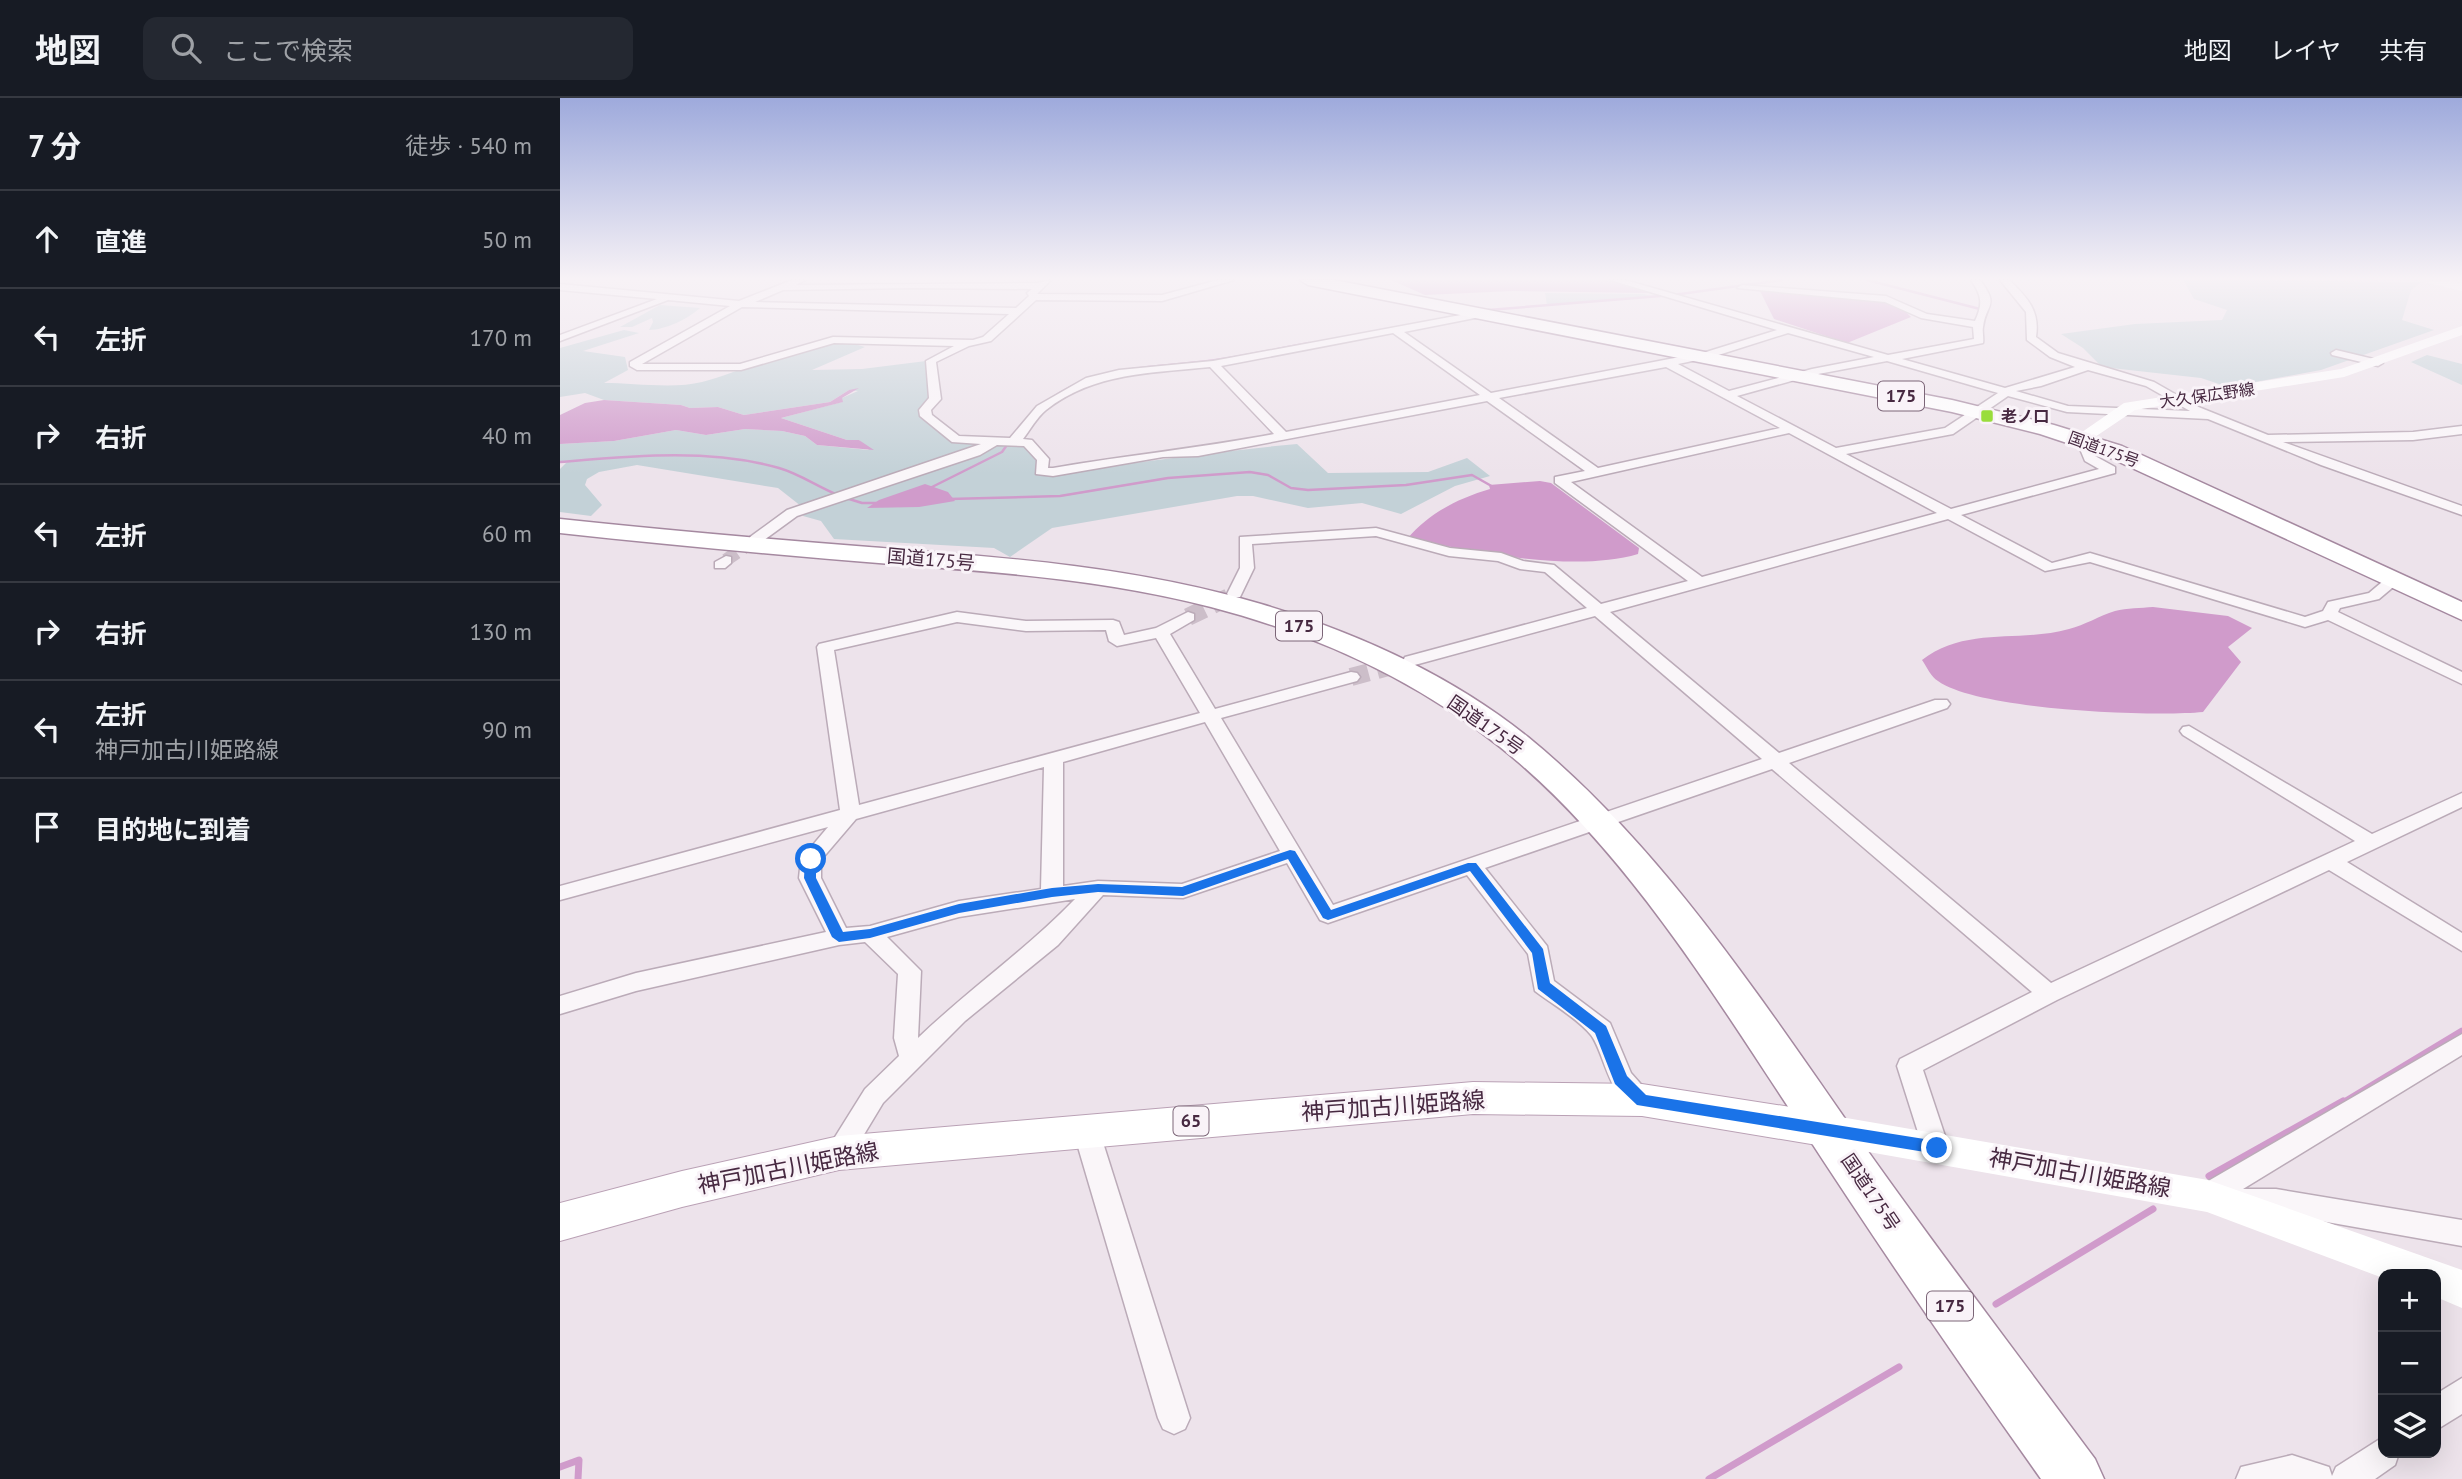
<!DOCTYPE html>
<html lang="ja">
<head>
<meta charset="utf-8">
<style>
  :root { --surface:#171b24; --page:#242831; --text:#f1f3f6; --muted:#9ea1a6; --line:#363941 }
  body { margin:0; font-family:"PT Sans","Noto Sans JP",sans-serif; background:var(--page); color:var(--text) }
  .controls { position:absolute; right:21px; bottom:21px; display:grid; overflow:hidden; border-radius:14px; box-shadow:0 7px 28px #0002 }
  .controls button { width:63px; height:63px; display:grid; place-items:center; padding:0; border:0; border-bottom:2px solid var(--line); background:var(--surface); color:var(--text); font:35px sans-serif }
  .stop { position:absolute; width:21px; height:21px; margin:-16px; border:5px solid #1a73e8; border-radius:50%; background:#fff }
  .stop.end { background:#1a73e8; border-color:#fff; box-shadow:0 2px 7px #0008 }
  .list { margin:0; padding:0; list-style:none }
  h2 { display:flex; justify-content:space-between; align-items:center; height:91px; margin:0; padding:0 28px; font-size:30px }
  h2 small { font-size:23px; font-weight:400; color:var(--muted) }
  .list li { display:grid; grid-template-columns:46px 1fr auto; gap:21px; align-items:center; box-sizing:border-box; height:98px; padding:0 28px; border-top:2px solid var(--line) }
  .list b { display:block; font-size:26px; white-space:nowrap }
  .list p { margin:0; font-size:23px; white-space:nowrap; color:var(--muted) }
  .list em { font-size:23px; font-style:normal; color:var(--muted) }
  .icon { flex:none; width:38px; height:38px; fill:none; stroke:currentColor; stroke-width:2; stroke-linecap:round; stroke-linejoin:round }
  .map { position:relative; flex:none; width:1902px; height:1381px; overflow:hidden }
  header { display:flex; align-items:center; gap:42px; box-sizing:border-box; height:98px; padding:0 35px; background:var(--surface); border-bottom:2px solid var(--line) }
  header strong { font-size:33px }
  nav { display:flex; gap:38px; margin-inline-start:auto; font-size:24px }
  .search { width:490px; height:63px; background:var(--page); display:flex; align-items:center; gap:18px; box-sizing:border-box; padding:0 24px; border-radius:14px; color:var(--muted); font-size:26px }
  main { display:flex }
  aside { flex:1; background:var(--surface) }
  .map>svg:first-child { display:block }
</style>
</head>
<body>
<header>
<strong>地図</strong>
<div class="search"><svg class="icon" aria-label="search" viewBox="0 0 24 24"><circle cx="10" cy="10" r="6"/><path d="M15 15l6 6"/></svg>ここで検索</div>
<nav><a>地図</a><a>レイヤ</a><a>共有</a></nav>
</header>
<main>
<aside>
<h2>7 分<small>徒歩 · 540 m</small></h2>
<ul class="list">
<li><svg class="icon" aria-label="ahead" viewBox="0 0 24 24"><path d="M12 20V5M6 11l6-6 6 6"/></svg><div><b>直進</b></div><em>50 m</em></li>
<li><svg class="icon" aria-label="left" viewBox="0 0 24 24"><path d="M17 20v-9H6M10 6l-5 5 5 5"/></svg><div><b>左折</b></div><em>170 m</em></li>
<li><svg class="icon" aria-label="right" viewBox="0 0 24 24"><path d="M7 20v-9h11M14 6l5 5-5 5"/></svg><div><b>右折</b></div><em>40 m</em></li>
<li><svg class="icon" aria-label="left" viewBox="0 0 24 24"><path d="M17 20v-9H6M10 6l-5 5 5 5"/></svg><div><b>左折</b></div><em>60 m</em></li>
<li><svg class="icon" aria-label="right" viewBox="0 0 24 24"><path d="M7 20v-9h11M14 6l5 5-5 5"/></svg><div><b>右折</b></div><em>130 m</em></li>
<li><svg class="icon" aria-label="left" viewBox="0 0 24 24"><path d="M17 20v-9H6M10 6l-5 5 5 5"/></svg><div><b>左折</b><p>神戸加古川姫路線</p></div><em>90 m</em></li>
<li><svg class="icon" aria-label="arrive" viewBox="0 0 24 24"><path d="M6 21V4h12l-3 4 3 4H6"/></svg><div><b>目的地に到着</b></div></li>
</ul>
</aside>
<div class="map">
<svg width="1902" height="1381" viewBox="0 0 1902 1381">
  <rect width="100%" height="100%" fill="#ede3eb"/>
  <!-- green -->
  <path fill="#c3d1d7" d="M1623,182L1861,184L1851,192L1842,222L1874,232L1761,272L1668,289L1641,280L1542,269L1523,250L1501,236L1575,226L1662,222L1667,212L1634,201Z
    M985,195L1083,196L1091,198L987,207Z
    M100,207L140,210C128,221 105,232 89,232L93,224L92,220L72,229H60Z
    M64,232L79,235L23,253L65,259L68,272L44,285C73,285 115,291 142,284C191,272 254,233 305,249L252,272L302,271L366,263L368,302L359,313L363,319C383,336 401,347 428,349C439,349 450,346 462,347L478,364L475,377C563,367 649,354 737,346L768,375L868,374L907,360L930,378L895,388L841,416L802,405L748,410L693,398H677L492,430L450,459L434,450L274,441L261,423L243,418L246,412L218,390L77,367L39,374L27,381L25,387L42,407L31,418L0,414V371L8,363H0V346L54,343L116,332L146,337L185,331L222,333L245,338L257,347L309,352L299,342H287L221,320L282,304V300L298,293L289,292L270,304L184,317L158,309L130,310L121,307L44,302L25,295L0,299V250Z
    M1867,257L1902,266V287L1851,264Z"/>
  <!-- water -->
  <path fill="#d09bcb" d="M831,182H1047L1089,195L953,193L865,197Z
    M1200,193L1320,203L1341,209L1351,219L1287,245L1214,221Z
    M299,290L282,300L283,304L221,320L287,342H299L314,352L257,347L245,338L222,333L185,331L146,337L116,332L54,343L0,346V317L25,305L44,302L121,307L130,310L158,309L184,317L270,304L289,292Z
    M980,383L991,385L1079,450L1078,456C1014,475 913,454 848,440C869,415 899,400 930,391L929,387Z
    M365,386L388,394L395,403L359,409L307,410L319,402Z
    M1593,509L1668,518L1692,530L1668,549L1681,564L1643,614C1591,619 1418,612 1378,583C1371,579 1367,569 1362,562C1406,528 1459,545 1509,531C1525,527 1539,518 1555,513C1567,510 1581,510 1593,509Z"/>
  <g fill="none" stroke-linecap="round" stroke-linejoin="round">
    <!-- stream-far2 -->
    <path stroke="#d09bcb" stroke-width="2.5" d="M1307,182L1420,211
      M928,212L1113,197L1222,182
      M458,332C511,267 571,272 648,263C682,259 715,251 749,245
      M0,364C71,358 150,350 219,370C240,376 258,389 278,397
      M370,390L442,354L449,344
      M286,400L302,405H318
      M389,401L500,398L608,380L690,374L708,377L731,390L748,392L846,387L912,377L935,390"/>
    <!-- stream-far1 -->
    <path stroke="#d09bcb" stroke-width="5" d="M1781,1005L1902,932"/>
    <!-- stream -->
    <path stroke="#d09bcb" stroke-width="7" d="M1649,1078L1783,1003
      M1436,1206L1593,1111
      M0,1369L19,1362L18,1381
      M1149,1381L1339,1269"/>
    <!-- street-tunnel-far1 -->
    <path stroke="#ccbec9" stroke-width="13" stroke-dasharray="13 7" stroke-linecap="butt" d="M166,462L195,442"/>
    <!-- street-tunnel -->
    <path stroke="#ccbec9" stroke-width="18" stroke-dasharray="18 9" stroke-linecap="butt" d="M628,519L671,498
      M791,579L843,565"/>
    <defs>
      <path id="street" d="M232,182H245L236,187L478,185L491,182L477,196L602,197L658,182H674L602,203L476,202L431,243L409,248L376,264L381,301L371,312L372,317L399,338L450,340L477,308L526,280L559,272L653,263L922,213L925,218L844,234L931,295L1146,254L1217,232L1050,182H1065L1328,257L1414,241L1413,229L1361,220L1325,204L1177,190L1182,187L1326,198L1367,216L1415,223C1423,206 1422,198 1411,182H1420C1440,209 1426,205 1423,229C1422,234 1424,240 1423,245L1342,261L1445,290L1515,269L1490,259L1467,242L1466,214L1440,182H1449C1468,200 1480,213 1476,239L1498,255L1594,284L1636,308L1708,337L1853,334L1902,328V336L1853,342L1723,344L1902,408V417L1761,367L1648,321L1507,314L1448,298L1393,336L1286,356L1391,411L1539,371L1525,363L1520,351L1529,342H1537L1539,345L1533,352L1535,358L1555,369V375L1401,417L1492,465L1530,455L1745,519L1763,513L1768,504L1809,495L1828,479H1838V485L1819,501L1780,510L1778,514L1902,574V586L1768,522L1745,529L1530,464L1485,473L1388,421L1050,514L1219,655L1375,602H1387L1390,606L1387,610L1229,665L1491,885L1795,743L1623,637L1620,633L1623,629L1629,628L1812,736L1902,695V709L1787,764L1902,835V853L1769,772L1497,902L1363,972L1389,1050L1385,1058L1376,1061L1367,1058L1363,1050L1337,968L1340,961L1472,894L1212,671L925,770L987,848L994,883L1050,925L1071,975L1095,1002L1091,1009C1052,1022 1046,956 1031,937C1017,920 992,906 975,893L968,856L907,777L768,825L760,822L727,765L623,800L543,797L498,847L405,923L323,1005L288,1063L279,1066L270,1063L266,1055L270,1047L305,991L339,958L334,940L338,876L305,844L279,847L76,893L0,916V898L76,875L266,834L239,780L241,761L268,729L0,802V788L280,712L257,549L259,546L397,514L466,523L553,522L559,524L564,537L596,530L628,514L634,516V522L610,536L655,611L791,574L797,575L800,579L797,583L661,620L773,807L1202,661L1035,518L851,568L843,563L845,559L1027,510L985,474L960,471L938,463L889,458L816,438L692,446L694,470L680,499H670L667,496L680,470V439L816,430L890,450L941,455L963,463L994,467L1041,506L1128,483L995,385V379L1025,373L927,303L638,358L603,359L493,378L476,376L477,362L464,348L437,347L420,357L237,418L200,445H190V439L227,412L421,346L392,344L360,318L359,312L369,300L366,263L394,248L274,245L181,272H77L70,268V264L170,208L108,202L0,243V237L97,201L0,192V186L179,203ZM352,190L472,191L467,195L469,198L456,210L195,204L223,192ZM182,209L449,216L423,239L413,242L273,239L180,266H82ZM833,235L920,297L726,334L661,268ZM1228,235L1314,259L1252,271L1169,293L1118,266L1152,259ZM1327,263L1438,295L1385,330L1276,350L1177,298L1253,277ZM650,269L714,336C641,350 567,357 493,370H488L489,361L472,342L463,341C470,332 477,319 486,312C534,274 593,275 650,269ZM1106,269L1220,330L1038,370L939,300ZM1528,272L1586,288L1630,313L1508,308L1456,293L1481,288ZM1229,335L1377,415L1142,479L1011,384ZM397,524L466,533L546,532L549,543L557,548L596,540L640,615L299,707L274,552ZM645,624L720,753L622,786L538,783L503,788V664ZM484,669L481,791L399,803L310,828L286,830L261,780V762L296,721ZM515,801C467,851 409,891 358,940L361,873L327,839L399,819Z
        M1776,252L1822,263L1823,265L1818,268L1772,257L1771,255Z
        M166,458L171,459V465L165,470H155V464Z
        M1902,936V957L1683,1091H1716L1902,1122V1148L1716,1115H1682L1672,1112L1668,1103L1670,1099L1648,1110L1638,1107L1634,1098L1638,1089Z
        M526,1021L535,1024L539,1032L630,1320L625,1331L614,1336L603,1331L598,1320L513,1032L517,1024Z
        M1902,1280V1316L1876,1332V1296Z
        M1823,1339V1355H1839L1835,1367L1815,1381H1676L1681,1369L1732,1357L1769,1369L1772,1378L1776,1369Z"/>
      <path id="primary" d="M913,984L1082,986L1269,1015L1283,1020L1289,1032L1283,1044L1269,1049L1082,1018L913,1016L279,1072L122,1109L0,1143V1105L122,1073L279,1038Z"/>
      <path id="highway" d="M740,182H774L1392,302L1494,327L1562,348L1902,504V522L1546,358L1480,336L1392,314L748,187Z
        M0,421C103,432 206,441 309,449C440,459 573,468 701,506C795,534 891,577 968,639C1105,751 1204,906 1305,1049C1380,1155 1458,1257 1535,1361L1544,1381H1481C1398,1264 1318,1147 1240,1027C1154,897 1063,747 940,649C856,582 755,536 651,509C547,482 438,474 331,466C221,457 110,447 0,435Z"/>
    </defs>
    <!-- street casing -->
    <use href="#street" stroke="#bbabb8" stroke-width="3"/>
    <!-- primary casing -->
    <use href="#primary" stroke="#baa1b5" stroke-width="2"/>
    <!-- highway casing -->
    <use href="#highway" stroke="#a589a0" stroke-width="3"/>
    <!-- street -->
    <use href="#street" fill="#faf6f9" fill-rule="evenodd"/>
    <!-- secondary -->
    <path fill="#fff" fill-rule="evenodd" d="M1856,182L1902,185V193Z
      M1902,228V237L1784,279L1575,312L1526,345H1514L1512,341L1564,305L1781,271Z
      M1269,1017L1648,1082L1902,1172V1210L1876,1199V1176H1823V1180L1647,1114L1269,1047L1256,1043L1251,1032L1256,1021Z"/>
    <!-- primary -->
    <use href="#primary" fill="#fff" fill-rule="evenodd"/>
    <!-- highway -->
    <use href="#highway" fill="#fff" fill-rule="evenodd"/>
  </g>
  <!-- sky -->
  <linearGradient id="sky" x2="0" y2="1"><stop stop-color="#9eaadc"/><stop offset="0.48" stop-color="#f7f2f6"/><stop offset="1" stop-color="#f7f2f6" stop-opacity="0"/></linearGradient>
  <rect width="1902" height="376" fill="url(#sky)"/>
  <!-- route -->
  <path fill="#1a73e8" d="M730,752L735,753L771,812L908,765H916L983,851L990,885L1046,928L1067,978L1086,997L1377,1043L1384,1050L1377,1056L1077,1007L1055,986L1035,935L978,891L972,855L910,773L768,822L763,820L728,761L623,798L538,794L492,799L399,815L310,840L279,844L272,839L244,780L245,761L256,758V780L283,834L310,831L399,806L492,790L538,786L622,789Z"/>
  <!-- markers -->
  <rect fill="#99dd3d" stroke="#f9f3f8" stroke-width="2.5" x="1420" y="311" width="14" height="14" rx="3.5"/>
  <g text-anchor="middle" stroke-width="6" stroke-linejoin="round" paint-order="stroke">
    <!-- far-street labels -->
    <g font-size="16" fill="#472941" stroke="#f9f3f8">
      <text transform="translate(1647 297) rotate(-8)" y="6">大久保広野線</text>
      <text transform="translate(1544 351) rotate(20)" y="6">国道175号</text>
    </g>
    <!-- far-poi labels -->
    <g font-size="16" font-weight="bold" fill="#472941" stroke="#f9f3f8" text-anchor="start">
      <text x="1441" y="324">老ノ口</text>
    </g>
    <!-- shield labels -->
    <g fill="#f9f3f8" stroke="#7c6678" stroke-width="2">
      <rect x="1318" y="283.5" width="46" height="29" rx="5"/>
      <rect x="716" y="513.5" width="46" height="29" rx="5"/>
      <rect x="613.5" y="1008.5" width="35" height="29" rx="5"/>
      <rect x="1367" y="1193.5" width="46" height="29" rx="5"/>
    </g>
    <g font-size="18" font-weight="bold" fill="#472941">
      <text x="1341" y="304">175</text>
      <text x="739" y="534">175</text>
      <text x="631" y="1029">65</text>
      <text x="1390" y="1214">175</text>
    </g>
    <!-- street labels -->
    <g font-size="19" fill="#472941" stroke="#f9f3f8">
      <text transform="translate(371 461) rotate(5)" y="7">国道175号</text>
      <text transform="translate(926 627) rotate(35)" y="7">国道175号</text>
      <text transform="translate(1311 1094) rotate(56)" y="7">国道175号</text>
    </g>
    <!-- near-street labels -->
    <g font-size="23" fill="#472941" stroke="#f9f3f8">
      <text transform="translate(833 1008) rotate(-4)" y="8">神戸加古川姫路線</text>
      <text transform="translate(228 1070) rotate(-11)" y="8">神戸加古川姫路線</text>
      <text transform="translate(1520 1075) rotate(10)" y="8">神戸加古川姫路線</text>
    </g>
  </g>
</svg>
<div class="controls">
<button>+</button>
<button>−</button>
<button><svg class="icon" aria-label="layers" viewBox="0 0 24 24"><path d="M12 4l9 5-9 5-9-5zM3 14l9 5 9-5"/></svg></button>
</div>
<div class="stop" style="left:251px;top:761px"></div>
<div class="stop end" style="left:1377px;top:1050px"></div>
</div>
</main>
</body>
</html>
